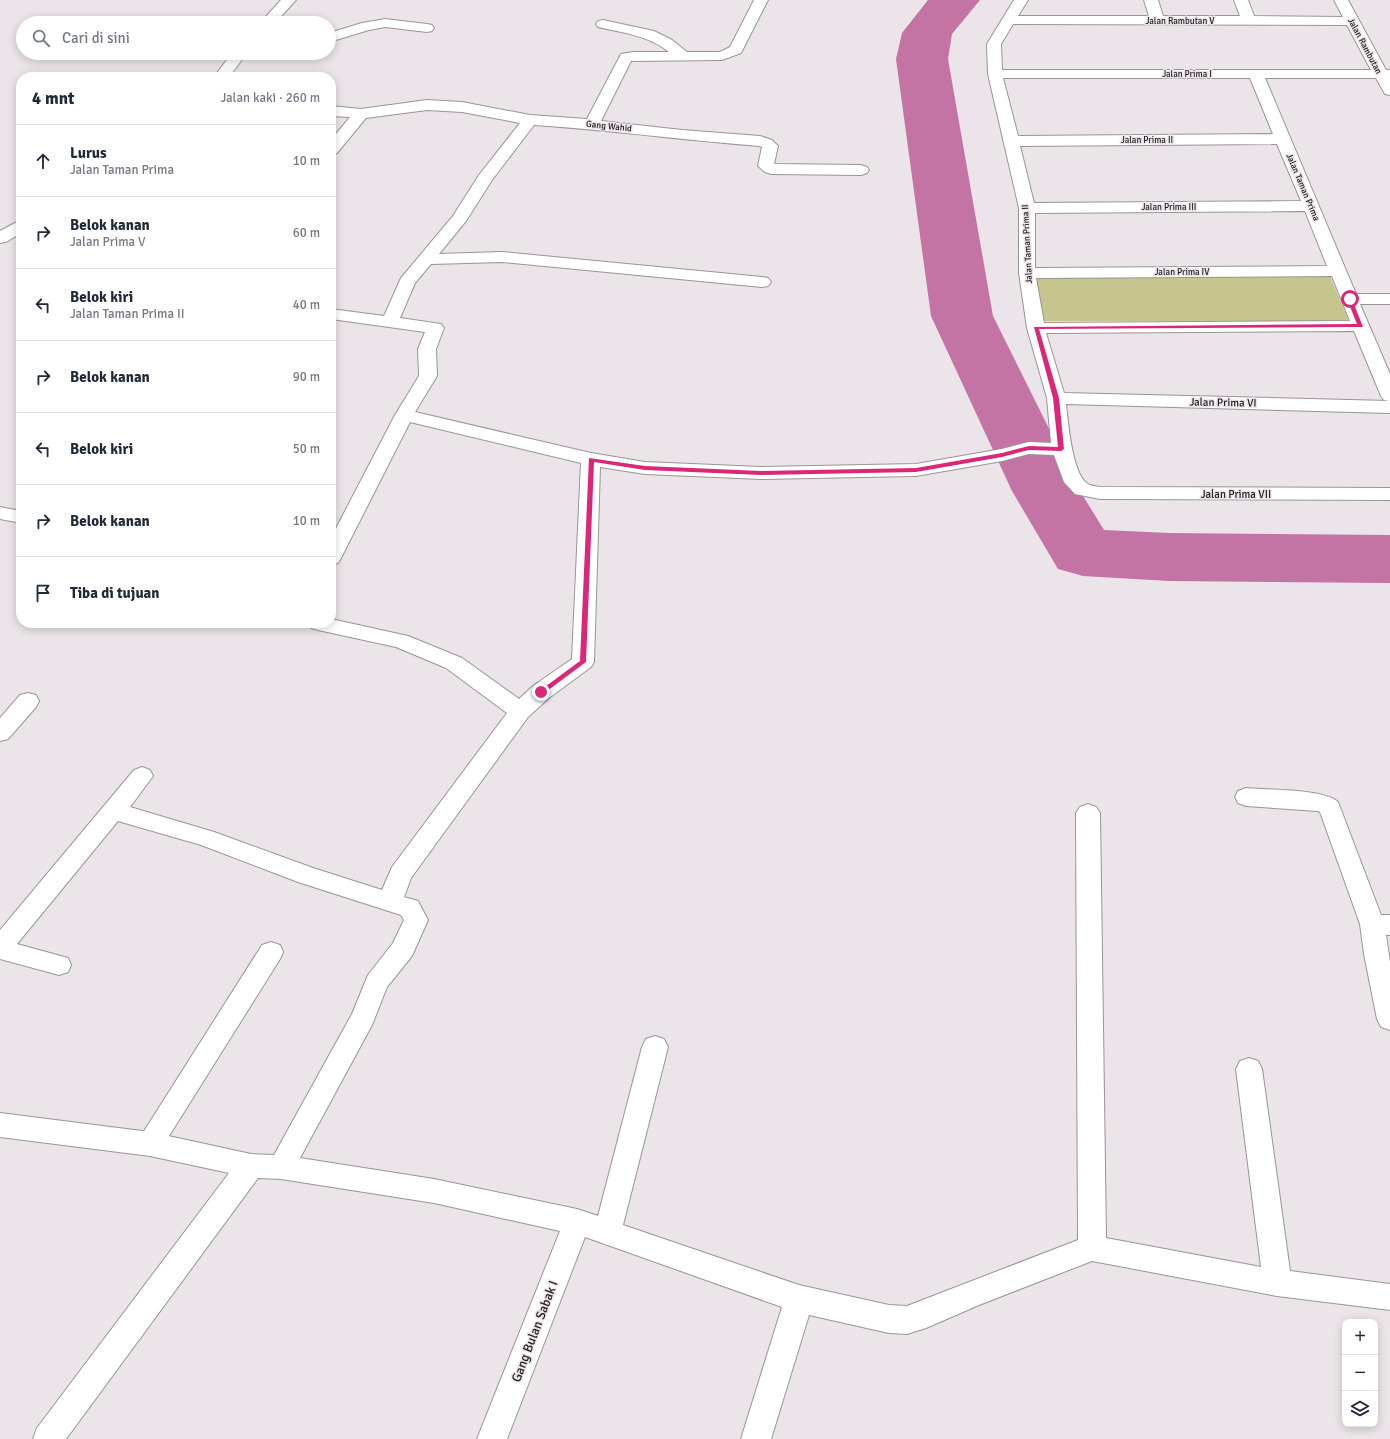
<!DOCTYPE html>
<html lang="id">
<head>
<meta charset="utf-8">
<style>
  :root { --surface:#fff; --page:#f2f2f3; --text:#1f2937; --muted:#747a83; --line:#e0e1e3 }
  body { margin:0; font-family:Signika,sans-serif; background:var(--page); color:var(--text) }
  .controls { position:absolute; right:12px; bottom:12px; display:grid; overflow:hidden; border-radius:8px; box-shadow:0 2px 10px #0003 }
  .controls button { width:36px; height:36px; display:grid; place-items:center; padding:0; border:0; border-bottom:1px solid var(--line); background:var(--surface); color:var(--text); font:20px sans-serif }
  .stop { position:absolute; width:12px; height:12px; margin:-9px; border:3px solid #db2777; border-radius:50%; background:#fff }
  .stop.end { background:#db2777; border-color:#fff; box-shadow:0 1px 4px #0008 }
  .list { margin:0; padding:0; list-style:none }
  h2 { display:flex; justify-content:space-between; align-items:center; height:52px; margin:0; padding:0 16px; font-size:17px }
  h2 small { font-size:13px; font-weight:400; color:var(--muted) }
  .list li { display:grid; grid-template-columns:26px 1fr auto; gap:12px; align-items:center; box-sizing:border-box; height:72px; padding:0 16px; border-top:1px solid var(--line) }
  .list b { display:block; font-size:15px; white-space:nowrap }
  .list p { margin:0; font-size:13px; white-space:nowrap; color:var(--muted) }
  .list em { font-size:13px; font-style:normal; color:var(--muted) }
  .icon { flex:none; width:22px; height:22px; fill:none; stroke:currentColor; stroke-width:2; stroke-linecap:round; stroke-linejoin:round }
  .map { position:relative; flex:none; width:1390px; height:1439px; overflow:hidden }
  .search { position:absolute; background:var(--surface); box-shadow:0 2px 10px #0003; left:16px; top:16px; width:320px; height:44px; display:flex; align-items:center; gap:10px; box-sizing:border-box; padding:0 14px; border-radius:22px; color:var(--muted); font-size:15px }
  .panel { position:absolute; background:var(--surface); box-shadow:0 2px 10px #0003; left:16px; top:72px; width:320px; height:556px; border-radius:16px }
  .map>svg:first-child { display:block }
</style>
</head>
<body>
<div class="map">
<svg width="1390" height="1439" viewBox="0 0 1390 1439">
  <rect width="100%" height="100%" fill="#ebe4e8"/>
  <!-- green -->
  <path fill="#c7c58e" d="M1330,276L1349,321H1043L1036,278Z"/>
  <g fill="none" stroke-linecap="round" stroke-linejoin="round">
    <!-- river -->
    <path fill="#c374a5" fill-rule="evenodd" d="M928,0H980L952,34L948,59L993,316L1080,491L1104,530L1169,533L1390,535V583L1169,581L1083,576L1058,569L1012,491L931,316L896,59L902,33Z"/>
    <defs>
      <path id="service" d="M385,19L427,24L432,25L434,28L432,31L427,32L385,27L369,30L329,42V33L362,23Z
        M271,942L280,945L283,952L280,959L159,1152L150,1156L141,1152L137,1144L141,1136L262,945Z"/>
      <path id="minor" d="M281,0H296L275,23H260Z
        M754,0H768L741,53L722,60L631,61L601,121L682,130L760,136L772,140L778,146L774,164L861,165L867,167L869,170L867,173L861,175L771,174L765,172L758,166L762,147L759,146C684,140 609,130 534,125L492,180L466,221L439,254L502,252L762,277L768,278L771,282L768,286L762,287L502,262L431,264L415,283L400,318L441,324L444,328L436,349L437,376L415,412L591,453L645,462L761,467L916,464L1002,449L1029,442L1051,443L1047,398L1027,328L1019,273V208L988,74L987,44L1014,0H1028L1018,16H1149L1144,0H1158L1163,16H1240L1234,0H1248L1254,16L1343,17L1334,0H1348L1386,70H1390V95L1385,94L1376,78H1265L1356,294H1390V304H1360L1390,374V413L1066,404C1068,421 1072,475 1088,484C1091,486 1096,486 1100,487L1390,488V500L1100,499L1075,494L1064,482L1054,455L1029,454L1002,461L916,476L761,479L645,474L600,467L594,662L591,667L549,698L528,717L411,878L404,897L418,901L428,920L412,956L387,987L372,1025L300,1158L434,1179L577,1209L598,1216L642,1047L646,1039L655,1036L664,1039L668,1047L623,1225L799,1285L889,1305L907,1306L1078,1240L1076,813L1080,807L1088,804L1096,807L1100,813L1106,1238L1261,1267L1236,1069L1240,1061L1249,1058L1258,1061L1262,1069L1290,1271L1390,1284V1310L1277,1296L1092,1261L979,1305L926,1328L907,1334L889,1333L809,1315L771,1439H741L782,1307L585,1237L507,1439H477L560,1231L434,1203L281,1179L258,1178L66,1439H33L37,1428L229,1173L150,1156L0,1137V1113L150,1132L251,1154L274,1155L352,1014L368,975L393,943L404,920L401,915L298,882L201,845L118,821L17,944L68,958L71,965L68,972L59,975L0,959V930L134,770L142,767L150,770L153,776L130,807L214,832L313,868L382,890L392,867L507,713L446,668L396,647L318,630L311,628L308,623H331V619L408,636L462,658L519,699L533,686L572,659L581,463L410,422L341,558L338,563L331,565V538L395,415L419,376L418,349L425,332L331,319V309L384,316L401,278L453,216L479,175L520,123L462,112L427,110L366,118L337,153L331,155V140L350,117L331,116V106L361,109L427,100L462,102L530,115L587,119L621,54L633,52H669C648,35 623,33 598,27L596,24L598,21L603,20L654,31L672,40L687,52H720L730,47ZM1013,24L1347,25L1371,70H1002L1001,44ZM1003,78H1250L1273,134L1018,136ZM1277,144L1301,201L1034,203L1020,146ZM1305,211L1327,266L1035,268V213ZM1332,276L1350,321L1044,323L1036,278ZM1354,331L1381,396L1384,400L1389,401L1064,393L1046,333Z
        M232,53H247L229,77H214Z
        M21,221V233L6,242L0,243V231L15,223Z
        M0,507L21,511V523L0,519Z
        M28,693L36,695L39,701L36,707L8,739L0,741V718L20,695Z
        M1246,788C1266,790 1325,789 1338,802L1381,915H1390V935H1386L1390,962V1030L1381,1027L1377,1019L1364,954L1360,924L1320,812L1318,811L1246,806L1238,803L1235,797L1238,791Z"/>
    </defs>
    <!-- service casing -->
    <use href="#service" stroke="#9a9498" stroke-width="2"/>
    <!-- minor casing -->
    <use href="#minor" stroke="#9a9498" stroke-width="2"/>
    <!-- service -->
    <use href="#service" fill="#fff" fill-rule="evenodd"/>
    <!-- minor -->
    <use href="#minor" fill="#fff" fill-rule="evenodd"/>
  </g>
  <!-- route -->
  <path fill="#db2777" d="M1350,297L1352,299L1363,327L1039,329L1059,398L1064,449L1061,451L1029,450L1002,457L916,472L761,475L645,470L594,462L586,662L543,694H539L538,692L580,661L589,458L645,466L761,471L916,468L1002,453L1029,446L1058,447L1053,398L1034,327L1357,324L1347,299Z"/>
  <g text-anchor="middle" stroke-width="3" stroke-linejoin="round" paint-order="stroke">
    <!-- far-street labels -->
    <g font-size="9" fill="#201d1f" stroke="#ebe4e8">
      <text x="1180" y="24">Jalan Rambutan V</text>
      <text transform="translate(1365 46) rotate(62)" y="3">Jalan Rambutan</text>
      <text x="1187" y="77">Jalan Prima I</text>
      <text transform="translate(609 126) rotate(6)" y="3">Gang Wahid</text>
      <text x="1147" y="143">Jalan Prima II</text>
      <text transform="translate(1303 187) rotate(67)" y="3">Jalan Taman Prima</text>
      <text x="1169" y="210">Jalan Prima III</text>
      <text transform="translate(1027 244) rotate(-93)" y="3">Jalan Taman Prima II</text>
      <text x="1182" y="275">Jalan Prima IV</text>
    </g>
    <!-- street labels -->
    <g font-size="11" fill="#201d1f" stroke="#ebe4e8">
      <text transform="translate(1223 402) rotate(1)" y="4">Jalan Prima VI</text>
      <text x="1236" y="498">Jalan Prima VII</text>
    </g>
    <!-- near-street labels -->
    <g font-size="13" fill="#201d1f" stroke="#ebe4e8">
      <text transform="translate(534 1331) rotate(-69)" y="5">Gang Bulan Sabak I</text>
    </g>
  </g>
</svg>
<div class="controls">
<button>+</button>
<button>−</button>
<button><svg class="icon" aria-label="layers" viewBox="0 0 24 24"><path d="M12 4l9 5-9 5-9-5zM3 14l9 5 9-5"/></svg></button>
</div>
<div class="stop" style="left:1350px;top:299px"></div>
<div class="stop end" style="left:541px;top:692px"></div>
<div class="search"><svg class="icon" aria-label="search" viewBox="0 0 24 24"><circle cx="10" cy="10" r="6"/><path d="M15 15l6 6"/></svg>Cari di sini</div>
<section class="panel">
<h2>4 mnt<small>Jalan kaki · 260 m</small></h2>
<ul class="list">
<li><svg class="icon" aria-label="ahead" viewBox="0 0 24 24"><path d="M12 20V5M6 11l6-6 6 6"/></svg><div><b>Lurus</b><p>Jalan Taman Prima</p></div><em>10 m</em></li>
<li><svg class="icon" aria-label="right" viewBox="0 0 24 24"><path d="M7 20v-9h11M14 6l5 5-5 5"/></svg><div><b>Belok kanan</b><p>Jalan Prima V</p></div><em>60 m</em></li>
<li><svg class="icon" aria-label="left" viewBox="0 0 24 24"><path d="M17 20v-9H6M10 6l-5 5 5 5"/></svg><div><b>Belok kiri</b><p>Jalan Taman Prima II</p></div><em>40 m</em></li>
<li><svg class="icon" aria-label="right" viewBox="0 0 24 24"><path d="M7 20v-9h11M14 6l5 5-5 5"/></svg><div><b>Belok kanan</b></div><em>90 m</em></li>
<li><svg class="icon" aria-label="left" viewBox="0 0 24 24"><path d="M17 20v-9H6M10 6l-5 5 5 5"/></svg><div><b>Belok kiri</b></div><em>50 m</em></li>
<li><svg class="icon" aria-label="right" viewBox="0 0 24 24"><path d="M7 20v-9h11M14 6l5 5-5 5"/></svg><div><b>Belok kanan</b></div><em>10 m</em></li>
<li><svg class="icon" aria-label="arrive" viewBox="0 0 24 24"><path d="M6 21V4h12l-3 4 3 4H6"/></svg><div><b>Tiba di tujuan</b></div></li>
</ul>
</section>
</div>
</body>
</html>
